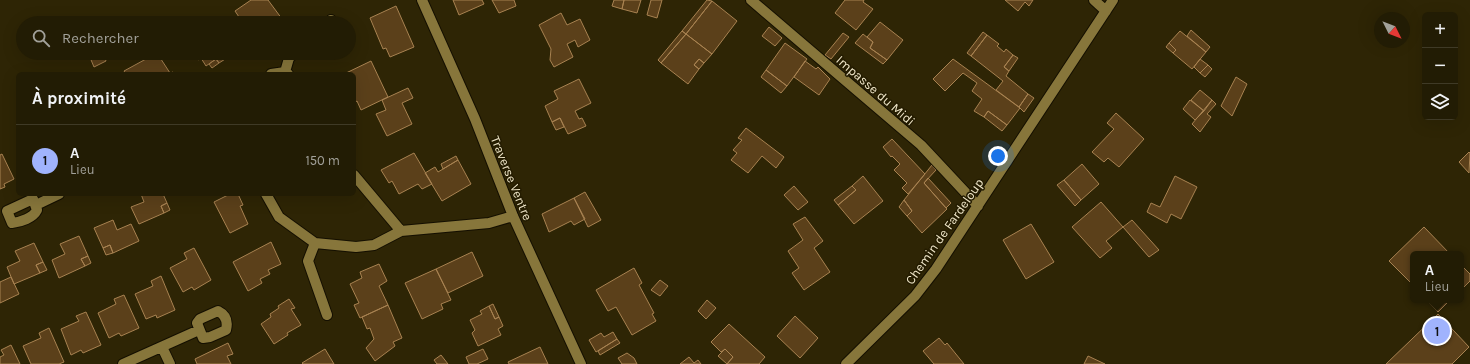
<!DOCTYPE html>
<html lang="fr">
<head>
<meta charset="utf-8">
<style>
  :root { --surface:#221c04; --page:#2a250e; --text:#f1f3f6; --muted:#a2a19a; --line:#3f3a26; --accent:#a0b3fd }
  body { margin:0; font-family:Karla,sans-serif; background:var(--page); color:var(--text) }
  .controls { position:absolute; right:12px; top:12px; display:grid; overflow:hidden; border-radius:6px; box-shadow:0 4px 16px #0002 }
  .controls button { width:36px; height:36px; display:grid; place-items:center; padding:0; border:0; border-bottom:1px solid var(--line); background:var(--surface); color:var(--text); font:20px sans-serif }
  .compass { position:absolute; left:1374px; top:12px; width:36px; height:36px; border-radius:50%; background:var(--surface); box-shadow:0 4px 16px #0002; rotate:132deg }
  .you { position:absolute; left:998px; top:156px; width:14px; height:14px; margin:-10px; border:3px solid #fff; border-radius:50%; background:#1a73e8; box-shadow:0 0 0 6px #1a73e833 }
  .badge { display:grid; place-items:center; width:26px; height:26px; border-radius:50%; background:var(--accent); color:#111; font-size:13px; font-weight:700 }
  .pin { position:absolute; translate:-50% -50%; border:2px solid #fff; box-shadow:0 1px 4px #0006 }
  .popup { position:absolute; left:1410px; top:251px; width:54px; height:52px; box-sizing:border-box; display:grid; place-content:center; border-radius:6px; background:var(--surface); filter:drop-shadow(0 1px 3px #0005); font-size:13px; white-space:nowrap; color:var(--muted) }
  .popup b { font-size:15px; color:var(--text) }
  .popup::after { content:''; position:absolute; left:50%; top:100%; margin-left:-8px; border:8px solid transparent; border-top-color:var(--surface) }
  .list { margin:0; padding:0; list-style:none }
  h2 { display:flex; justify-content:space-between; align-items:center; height:52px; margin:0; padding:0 16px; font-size:17px }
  h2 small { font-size:13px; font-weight:400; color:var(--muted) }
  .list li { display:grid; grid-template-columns:26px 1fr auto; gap:12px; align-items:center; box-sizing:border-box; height:72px; padding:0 16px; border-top:1px solid var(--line) }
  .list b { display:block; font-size:15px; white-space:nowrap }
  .list p { margin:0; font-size:13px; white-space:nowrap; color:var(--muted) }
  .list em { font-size:13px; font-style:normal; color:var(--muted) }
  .icon { flex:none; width:22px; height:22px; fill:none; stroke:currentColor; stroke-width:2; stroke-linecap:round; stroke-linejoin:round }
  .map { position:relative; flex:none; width:1470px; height:364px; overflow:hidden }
  .search { position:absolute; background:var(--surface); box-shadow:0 4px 16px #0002; left:16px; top:16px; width:340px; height:44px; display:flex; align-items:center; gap:10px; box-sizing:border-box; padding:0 14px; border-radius:22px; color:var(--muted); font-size:15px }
  .panel { position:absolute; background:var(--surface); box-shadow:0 4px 16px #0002; left:16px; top:72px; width:340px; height:124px; border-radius:6px }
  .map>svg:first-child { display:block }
</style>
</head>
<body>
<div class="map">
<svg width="1470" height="364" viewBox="0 0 1470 364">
  <rect width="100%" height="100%" fill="#2e2505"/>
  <!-- building -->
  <path fill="#5b401a" stroke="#a88251" d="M251,0H268L285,23H243L235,11Z
    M453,0H482L484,4L459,15Z
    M492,0H514L516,6L499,13Z
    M614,0H624L622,9L612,6Z
    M624,0H641L637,13L622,9Z
    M651,0H662L657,18L647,15Z
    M707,0L712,1L686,34L682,31Z
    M845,0H864L863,2L873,9L856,30L835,13Z
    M1005,0H1033L1029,6L1025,2L1018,11Z
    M712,1L737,21L712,54L686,34Z
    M396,6L414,47L390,57L386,48L383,49L370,18Z
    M561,13L567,25L580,19L590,40L578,47L575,40L567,44L573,57L554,67L550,60L551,49L539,25Z
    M880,22L903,40L887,60L870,48L873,42L867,37Z
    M769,27L782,38L775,46L762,36Z
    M1191,30L1210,47L1206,52L1187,36Z
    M682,31L686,34L661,63L658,60Z
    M1180,31L1206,52L1192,69L1173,53L1176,50L1169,43Z
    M983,32L987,35L971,56L967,53Z
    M843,33L849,37L831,59L825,55Z
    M686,34L712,54L704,63L699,59L694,65L699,69L688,84L661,63Z
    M863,34L873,42L870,48L887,60L883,64L855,43Z
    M987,35L999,44L997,46L1004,52L1006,49L1013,55L1004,67L1009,71L1006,76L1028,94L1019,107L996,90L1003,81L971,56Z
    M785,43L807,59L787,86L766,70Z
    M1169,43L1176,50L1173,53L1166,47Z
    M93,53H103L106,61L94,67L89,55Z
    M157,53L170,73L173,72V74H126L124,71Z
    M193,53H233V54L219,63L216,59L206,66L201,58L198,60Z
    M1013,55L1018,58L1009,71L1004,67Z
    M216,59L219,63L212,68L209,64Z
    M699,59L704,63L699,69L694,65Z
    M953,59L1020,108L1007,125L988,111L984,117L974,111L982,99L972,91L977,83L963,73L945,91L933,79Z
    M1200,59L1208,65L1200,73L1194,67Z
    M371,61L388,97L361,110L357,101L354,103V74H344Z
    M805,61L816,69L818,67L830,79L819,95L794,77Z
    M1208,65L1212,69L1205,77L1200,73Z
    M766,70L787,86L781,93L761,77Z
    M1236,77L1247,84L1232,116L1221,106Z
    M579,79L591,103L575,111L579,119L582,118L586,126L568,134L560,118L552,122L545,106L558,99L554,91Z
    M408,88L413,98L402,103L412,124L387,136L376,114L386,110L382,100Z
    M1200,90L1212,100L1204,111L1191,100Z
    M1028,94L1034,98L1024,112L1019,107Z
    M1190,100L1204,111L1195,120L1183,109Z
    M1212,100L1216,104L1207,114L1211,117L1200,132L1192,124Z
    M988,111L1007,125L1002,131L984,117Z
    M1116,113L1144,139L1119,167L1108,158L1104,162L1092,152L1114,129L1107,123Z
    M560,118L564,127L556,130L552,122Z
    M746,128L784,157L776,168L762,156L748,173L731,160L737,153L733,150L742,140L738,138Z
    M892,139L925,174L908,194L902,188L907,183L894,170L900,164L892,156L891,157L883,147Z
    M1469,152L1470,153L1469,173L1459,162Z
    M414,153L432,184L422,189L418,184L399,194L392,181L389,183L381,170Z
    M2,154L14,179L4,184L5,187L0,189V155Z
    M456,156L458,160L443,169L441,164Z
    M458,160L471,184L442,201L425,173L435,167L438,172Z
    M1082,164L1099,184L1081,200L1064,180Z
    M932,165L936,170L924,183L947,209L922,233L907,216L912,211L904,200Z
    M863,176L883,201L854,224L838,205L856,190L852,186Z
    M1175,176L1197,187L1181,219L1171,214L1167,223L1147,212L1151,203L1160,207Z
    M928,178L951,203L946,208L924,183Z
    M1064,180L1081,200L1075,206L1057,185Z
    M794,186L808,202L798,210L784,195Z
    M852,186L856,190L838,205L834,200Z
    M585,192L601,220L588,227L574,198Z
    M141,194H163L167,203L161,206L164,213L139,224L131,207L144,202Z
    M230,194H238L243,205L240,206L248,224L230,233L214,202Z
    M574,198L585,219L574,225L571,221L549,232L542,214Z
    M904,200L912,211L907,216L899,207Z
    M1101,202L1123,227L1106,241L1112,248L1100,258L1072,227Z
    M167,203L170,210L164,213L161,206Z
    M805,217L823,241L814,248L830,272L804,290L792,273L799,268L788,251L803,240L793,224Z
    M113,220L117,230L131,224L139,241L113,253L110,245L103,248L94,228Z
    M1132,220L1159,250L1149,257L1123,227Z
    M1031,224L1054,262L1026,279L1003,240Z
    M1424,227L1450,254H1413V285L1389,261Z
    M79,236L88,256L81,259L85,266L59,278L52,260L65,254L60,244Z
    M271,242L281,264L268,270L270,274L260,279L262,283L248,291L233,262Z
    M34,243L43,262L36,265L40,273L14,284L7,267L20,261L15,251Z
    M110,245L113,253L106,255L103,248Z
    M194,248L211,280L194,290L192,287L183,292L170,268L187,259L184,253Z
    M472,252L483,276L448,293L436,269Z
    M88,256L91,263L85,266L81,259Z
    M43,262L47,270L40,273L36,265Z
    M379,264L387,281L379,286L388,305L360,318L354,305L359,303L350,284L362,278L360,272Z
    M1461,265L1470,274V281L1461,290Z
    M634,268L642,283L639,285L654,313L652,314L656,321L632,335L616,307L608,311L596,290Z
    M436,269L451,300L441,304L443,309L422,319L405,283Z
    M161,276L175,310L157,318L156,315L146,319L135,294L153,286L151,281Z
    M11,277L19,294L0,303V282Z
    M660,280L668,286L660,296L651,290Z
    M124,295L139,328L121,336L119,333L109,338L98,313L116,304L114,299Z
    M289,299L295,308L291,309L301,325L287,333L288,335L274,344L261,324L271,317L270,314L279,308L278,306Z
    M707,300L716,308L706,319L698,311Z
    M1427,300H1450L1438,312Z
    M493,304L499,317L495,319L489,306Z
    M388,305L402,338L393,342L395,346L375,361L366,348L374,339L370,328L367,329L362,317Z
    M489,306L495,319L499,317L503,326L498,329L501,335L478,346L472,333L475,330L470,320L482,314L480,311Z
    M86,312L101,345L83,353L81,350L71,355L61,329L79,321L76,316Z
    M1438,314L1469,347L1452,364H1386Z
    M795,316L818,338L800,358L777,336Z
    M729,324L765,357L759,364H727L733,357L725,349L721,352L711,342Z
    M49,328L64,362L59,364H31L23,346L41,338L39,333Z
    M613,332L617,339L596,352L589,340L601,333L604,337Z
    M939,338L945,345L947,343L964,364H934L923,351Z
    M617,339L620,343L600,355L598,351Z
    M228,343L233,354L227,356L231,364H197L195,359Z
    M11,345L20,364H0V357L4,355L1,350Z
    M540,347L548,364H509L508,362Z
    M325,349L334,364H303L302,363Z
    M483,349L488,359L477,364H469L466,357Z
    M725,349L733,357L727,364L718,356Z
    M627,353L634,358L637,364H622L618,358Z
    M441,355L448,364H437L434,360Z
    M1088,356L1105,364H1084Z
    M689,357L694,363L698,360L701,364H680Z"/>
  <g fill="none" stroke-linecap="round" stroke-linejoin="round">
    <defs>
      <path id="minor" d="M422,0L475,119L513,216L581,364
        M751,0L921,145L978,206
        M1094,0L1106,11
        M329,23L331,20
        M285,72L289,58L295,53
        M271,74L285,72L288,74
        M354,175L401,231
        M266,194L279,217L315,243L356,247L374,245L401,231L489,223L513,216
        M33,199L37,210C33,218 21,222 12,223L7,211Z
        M36,205L59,194
        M315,243L308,261L327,315
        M218,311C226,315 228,322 226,330L210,337L203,338L197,323L200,319Z
        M162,347L170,364
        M123,364L199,330
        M846,364L915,296L936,269L1113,0"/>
    </defs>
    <!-- minor casing -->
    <use href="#minor" stroke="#140f01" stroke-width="12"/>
    <!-- minor -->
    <use href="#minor" stroke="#87763b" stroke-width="10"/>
  </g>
  <g text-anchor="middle" stroke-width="3" stroke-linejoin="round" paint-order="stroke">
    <!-- street labels -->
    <g font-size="13" fill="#f0e7c9" stroke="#241c00">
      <text transform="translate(876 90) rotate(41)" y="5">Impasse du Midi</text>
      <text transform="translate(512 178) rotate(68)" y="5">Traverse Ventre</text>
      <text transform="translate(944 231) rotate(-55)" y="5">Chemin de Fardeloup</text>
    </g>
  </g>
</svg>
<div class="controls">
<button>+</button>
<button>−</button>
<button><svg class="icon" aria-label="layers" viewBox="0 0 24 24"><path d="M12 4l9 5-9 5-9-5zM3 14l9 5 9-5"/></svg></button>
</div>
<svg class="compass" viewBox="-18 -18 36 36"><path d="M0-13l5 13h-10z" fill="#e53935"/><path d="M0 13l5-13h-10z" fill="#a2a19a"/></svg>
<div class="you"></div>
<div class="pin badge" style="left:1437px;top:331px">1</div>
<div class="popup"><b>A</b>Lieu</div>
<div class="search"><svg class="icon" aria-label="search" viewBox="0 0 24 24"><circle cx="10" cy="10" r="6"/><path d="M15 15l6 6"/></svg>Rechercher</div>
<section class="panel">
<h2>À proximité<small></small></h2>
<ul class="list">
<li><span class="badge">1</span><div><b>A</b><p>Lieu</p></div><em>150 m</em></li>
</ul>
</section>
</div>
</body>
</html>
